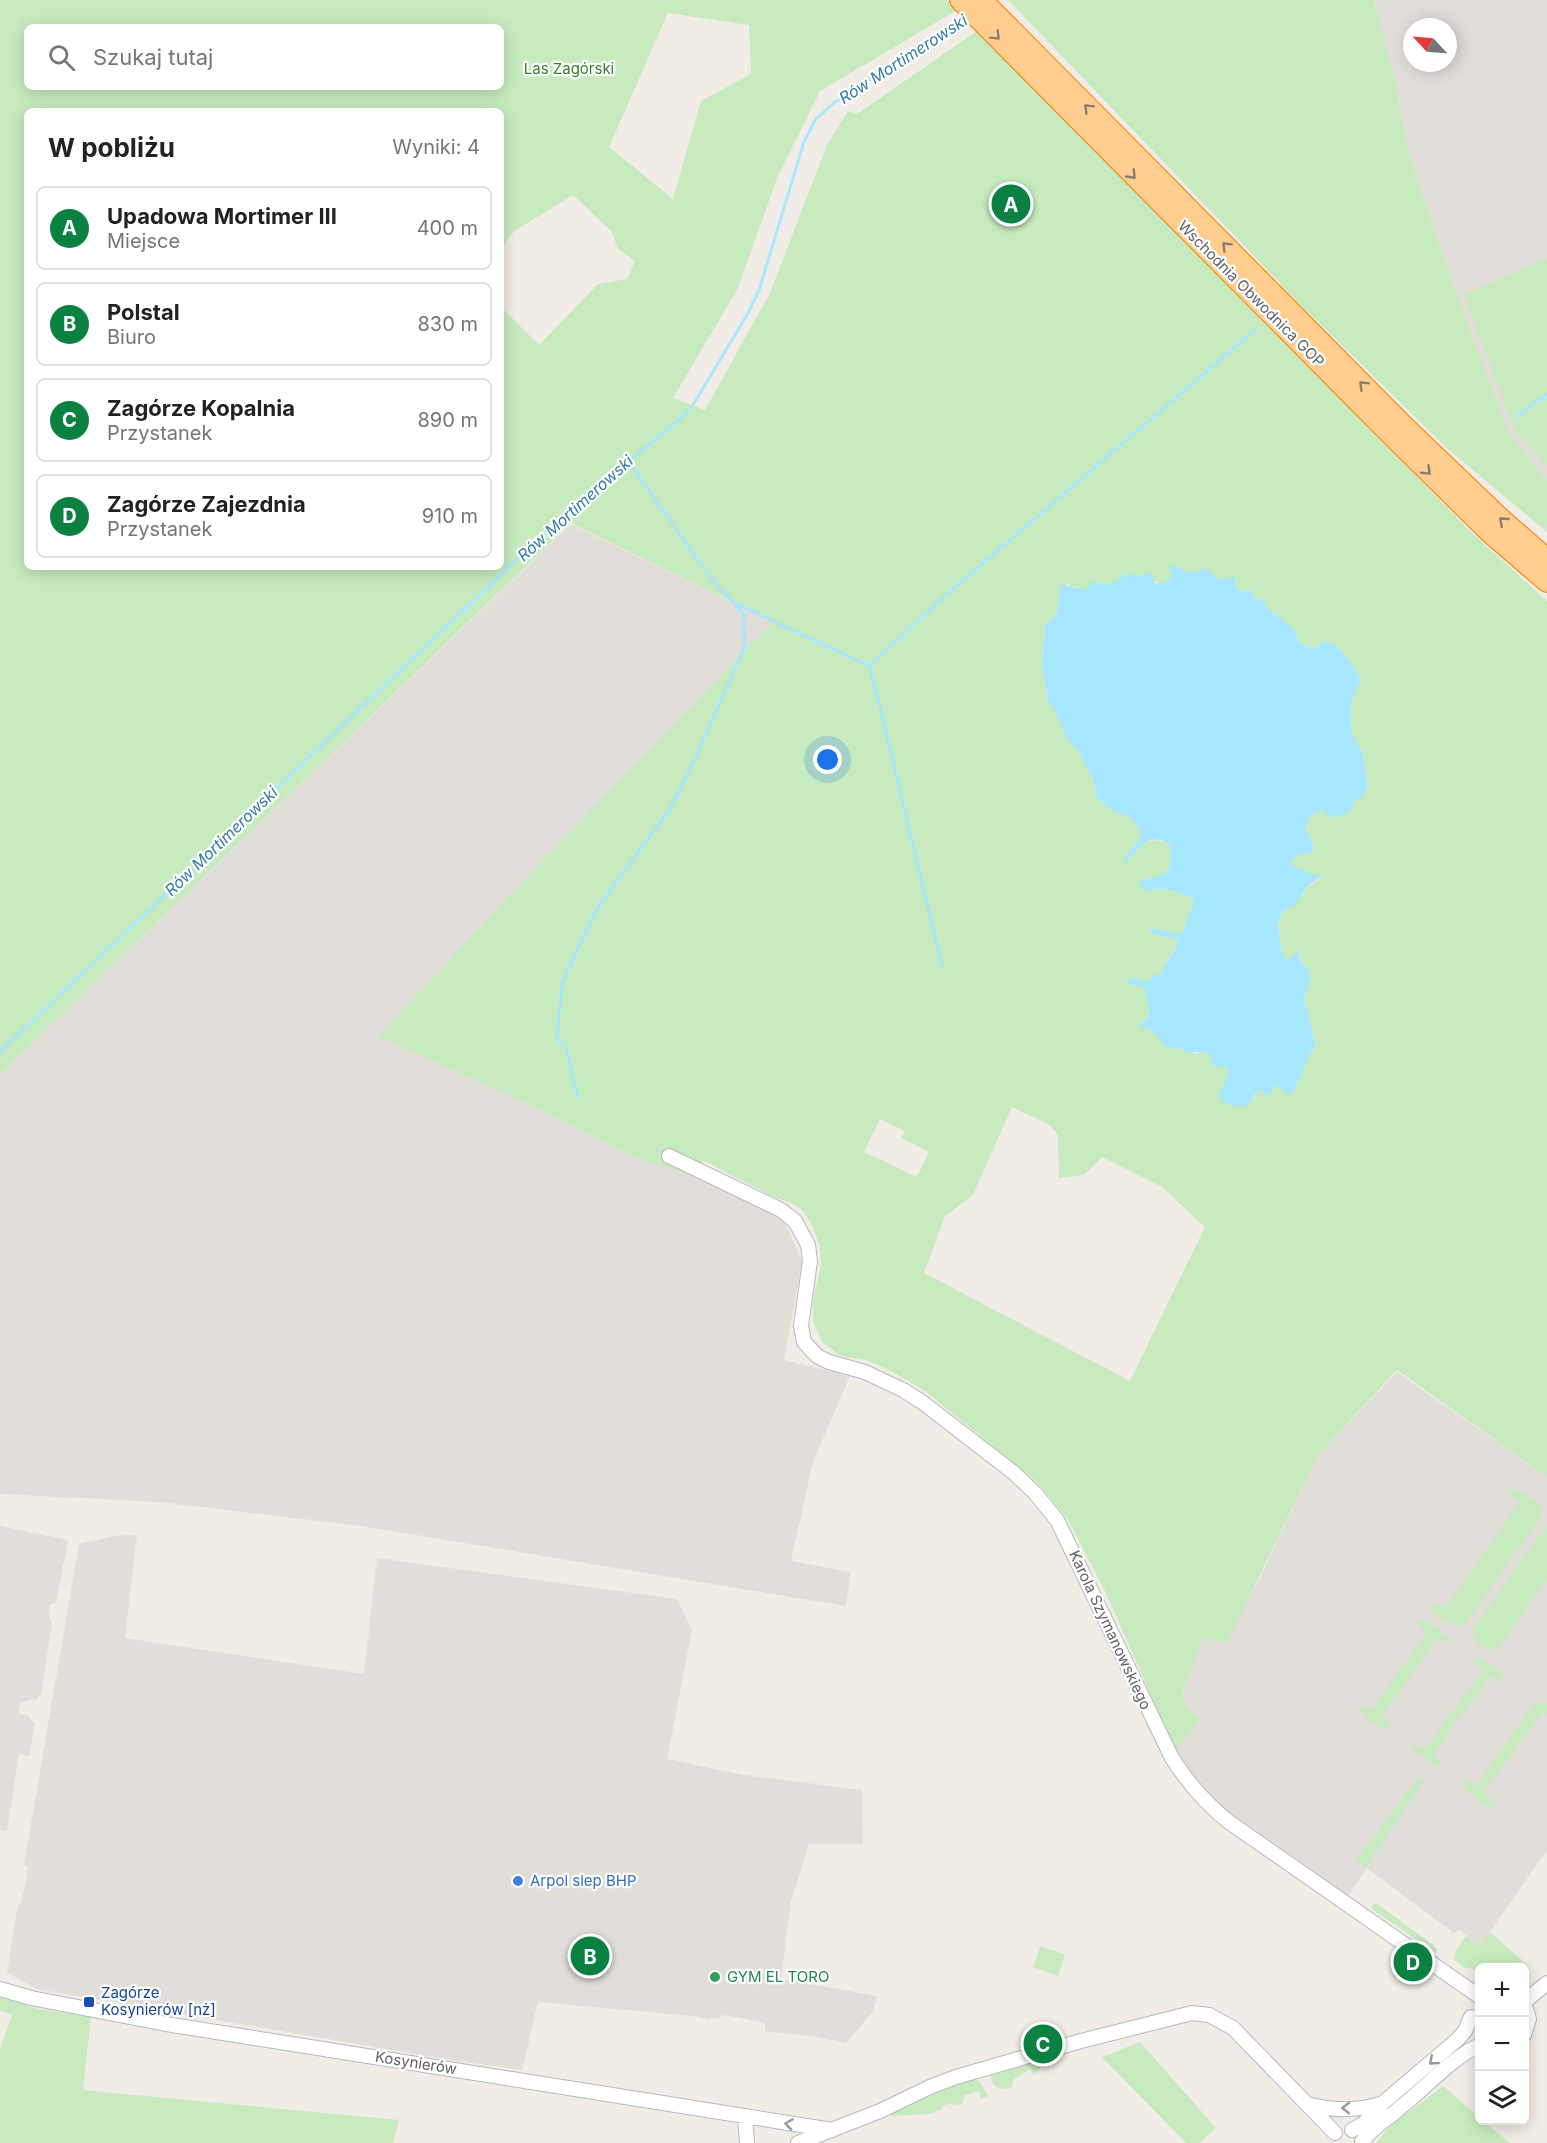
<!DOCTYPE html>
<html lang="pl">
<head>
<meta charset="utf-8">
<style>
  :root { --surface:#fff; --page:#f2f2f2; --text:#222; --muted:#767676; --line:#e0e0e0; --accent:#0b8043 }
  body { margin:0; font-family:Inter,sans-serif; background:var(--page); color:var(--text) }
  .controls { position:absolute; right:18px; bottom:18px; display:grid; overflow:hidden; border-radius:9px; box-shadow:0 3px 15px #0003 }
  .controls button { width:54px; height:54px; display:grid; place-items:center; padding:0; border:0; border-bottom:2px solid var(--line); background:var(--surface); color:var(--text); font:30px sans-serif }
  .compass { position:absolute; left:1403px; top:18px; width:54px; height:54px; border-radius:50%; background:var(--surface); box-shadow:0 3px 15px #0003; rotate:296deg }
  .you { position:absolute; left:828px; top:760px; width:21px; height:21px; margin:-15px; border:4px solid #fff; border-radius:50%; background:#1a73e8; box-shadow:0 0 0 9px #1a73e833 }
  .badge { display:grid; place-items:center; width:39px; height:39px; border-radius:50%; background:var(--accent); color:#fff; font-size:20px; font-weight:700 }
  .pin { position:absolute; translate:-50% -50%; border:3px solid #fff; box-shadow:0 2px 6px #0006 }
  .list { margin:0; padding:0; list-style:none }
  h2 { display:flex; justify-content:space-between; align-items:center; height:78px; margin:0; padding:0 24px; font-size:26px }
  h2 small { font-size:20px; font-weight:400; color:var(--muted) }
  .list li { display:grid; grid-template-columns:39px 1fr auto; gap:18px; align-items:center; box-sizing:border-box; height:84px; margin:0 12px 12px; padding:0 12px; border:2px solid var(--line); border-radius:9px }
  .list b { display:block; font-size:22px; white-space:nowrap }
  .list p { margin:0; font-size:20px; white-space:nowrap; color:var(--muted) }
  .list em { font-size:20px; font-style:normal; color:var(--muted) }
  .icon { flex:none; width:33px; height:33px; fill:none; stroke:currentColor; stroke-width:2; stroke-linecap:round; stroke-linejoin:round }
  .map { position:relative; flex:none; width:1547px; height:2143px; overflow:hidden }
  .search { position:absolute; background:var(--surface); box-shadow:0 3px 15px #0003; left:24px; top:24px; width:480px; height:66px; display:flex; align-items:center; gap:15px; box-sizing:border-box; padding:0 21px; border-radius:9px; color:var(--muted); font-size:22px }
  .panel { position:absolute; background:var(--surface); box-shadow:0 3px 15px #0003; left:24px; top:108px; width:480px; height:462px; border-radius:9px }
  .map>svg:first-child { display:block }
</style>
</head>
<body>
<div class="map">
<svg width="1547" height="2143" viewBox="0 0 1547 2143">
  <rect width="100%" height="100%" fill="#f1ece5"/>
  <!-- industrial -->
  <path fill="#e1ded9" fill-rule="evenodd" d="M1374,0H1547V481L1509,433L1450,276L1409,155L1396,85ZM1412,27H1448V63H1412Z
    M571,524L773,622L583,818L379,1036L536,1108L637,1159L694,1176L748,1200L784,1221L802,1261L784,1360L850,1376L813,1462L791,1561L851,1572L846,1606L361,1526L159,1502L0,1494V1074Z
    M1397,1372L1547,1477V1850L1480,1946L1459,1930L1454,1933L1367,1868L1347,1898L1307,1866L1214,1802L1175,1750L1200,1720L1184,1704L1183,1690L1203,1637L1256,1586L1318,1455Z
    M0,1526L68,1540L56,1603L50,1604L49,1616L52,1624L41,1694L36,1699L21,1702L19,1708V1714L28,1716L35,1724L29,1756L19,1754L7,1831L0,1830Z
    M137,1535L125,1638L364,1674L377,1558L677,1599L692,1630L667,1759L744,1775L862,1790L863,1844H809L791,1901L781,1979L877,1996L873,2011L846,2043L818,2037L765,2031V2023L725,2015L716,2019L710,2018V2020L693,2016L538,2002L522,2070L439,2058L36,1989L7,1972L18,1905L21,1904L26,1881L28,1868L24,1865L79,1544L114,1536Z"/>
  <!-- green -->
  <path fill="#c7ebbf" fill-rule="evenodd" d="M0,0H947L957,10L820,91L777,178L738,288L673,398L705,410L770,293L827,145L848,111L857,114L977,31L1470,531L1547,601V1477L1397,1370L1318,1455L1227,1643L1203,1638L1183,1690L1184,1704L1200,1720L1175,1750L1106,1593L1067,1518L1036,1481L925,1391L891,1371L866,1360L841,1356L823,1343L813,1322V1302L821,1265L820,1247L812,1224L802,1210L792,1203L773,1197L703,1160L694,1176L637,1159L536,1108L378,1036L583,818L773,622L571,523L0,1074ZM668,13L749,25L751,74L701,101L673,199L609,147ZM27,27H501V87H27ZM27,111H501V249L513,232L573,195L612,232L618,249L635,261L627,279L598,284L539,345L501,307V567H27ZM1129,573L1139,576L1145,574C1153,582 1166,590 1172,575L1197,573L1237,582L1236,589L1240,591L1247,590L1257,601L1262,599L1266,607L1292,627L1301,644L1312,648L1317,647L1325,641C1341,643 1353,667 1361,680C1352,697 1346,719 1354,738C1356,742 1360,746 1361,750C1365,762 1366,775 1368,787L1338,817H1329L1322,810L1309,817L1305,828L1308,835L1307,852L1299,855L1288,863L1301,870L1321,878L1306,889L1298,901L1286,909L1278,919L1281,949L1287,961L1298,952L1311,979L1304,998L1316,1046L1310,1054L1293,1093L1288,1094L1275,1085L1263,1093L1259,1090L1254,1099L1219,1095L1228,1074L1227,1067L1212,1064L1209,1054L1201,1052L1195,1054L1183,1049L1165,1047L1153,1031L1142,1021L1149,1017C1149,1003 1146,1000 1144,987L1131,977L1149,982L1162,974C1162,965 1174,953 1178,942L1176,939L1150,933V929L1178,934L1183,932L1194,899L1184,893L1153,888L1140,880C1167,876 1173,873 1170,845C1156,836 1142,840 1133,855L1124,858L1140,838L1141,830L1132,819L1109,809L1096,796L1093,780L1079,751L1068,740L1054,709L1047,700C1047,688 1044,678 1042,665C1041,652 1045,639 1045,625L1057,614L1060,591L1067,584L1082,590L1116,583ZM1012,1107L1050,1125L1058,1135L1059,1178L1084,1175L1102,1157L1162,1187L1205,1227L1130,1381L924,1273L945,1216L973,1195ZM880,1119L905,1131L901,1138L929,1152L917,1177L864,1152Z
    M1008,0H1374L1396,85L1409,155L1450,276L1509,433L1547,481V532L1449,450L1304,308Z
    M1547,259V466L1515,431L1464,294Z
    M1513,1489C1525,1492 1533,1498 1541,1507L1540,1518L1468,1621L1460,1626L1448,1623L1432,1612L1430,1605L1436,1603L1445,1608L1520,1502L1507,1492Z
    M1547,1525V1579L1499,1648C1484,1654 1474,1644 1472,1630Z
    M1421,1619L1436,1627L1450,1640L1449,1643L1437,1639L1381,1717L1391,1726L1390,1728C1378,1730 1362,1717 1358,1707L1361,1705L1371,1710L1427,1633L1418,1624Z
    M1475,1657C1486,1661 1502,1669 1504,1681L1501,1682L1490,1676L1433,1755L1442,1763L1437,1767L1413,1750V1745H1417L1424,1750L1483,1671L1472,1660Z
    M1538,1702L1547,1704V1715L1542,1712L1484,1792L1496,1804L1493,1808L1489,1807C1478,1799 1463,1793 1463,1778L1476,1786L1532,1706Z
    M1418,1778H1422L1423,1782L1366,1868L1356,1860Z
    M1376,1903L1432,1944L1437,1949L1436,1953L1372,1909V1905Z
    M1490,1932L1526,1964L1530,1969L1526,1973L1524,1968H1480L1479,1972L1468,1967L1466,1969L1454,1960L1456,1950L1466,1936L1480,1946Z
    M1041,1946L1065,1955L1058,1976L1033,1967Z
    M0,1997L38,2009L91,2017L83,2090L399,2120L393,2143H0V2049L12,2015L0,2010Z
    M1140,2042L1216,2128L1199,2143H1186L1102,2057Z
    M1040,2059L1043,2065L1033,2076L1031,2068L1013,2080L1012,2087C1001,2092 988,2086 992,2073Z
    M975,2079L980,2082L988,2096L980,2099V2091L965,2095L962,2104L956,2105L953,2103L944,2105L942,2109L930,2114L892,2116L889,2113L935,2089Z
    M1443,2086L1479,2117L1480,2120L1483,2121L1510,2143H1376L1389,2127Z"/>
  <!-- water -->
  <path fill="#a7e8ff" d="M1175,565C1187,573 1193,575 1206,568C1218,581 1219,580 1235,577L1237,589L1240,591L1250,590L1254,598L1257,601L1264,599L1266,607L1292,627L1301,644L1312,648L1317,647L1325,641C1341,643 1353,667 1361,680C1352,697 1346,719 1354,738C1356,742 1360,746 1361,750C1365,762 1366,775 1368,787L1360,799L1355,800C1351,814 1342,817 1329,817L1322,810L1309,817L1305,828L1313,844V852L1299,855L1289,863L1301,870L1321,877C1316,881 1308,885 1304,891C1299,899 1297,907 1286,909L1278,920L1281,949L1287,961L1298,951L1301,961L1308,969L1311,979L1304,998L1316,1046L1310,1054L1293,1093L1288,1094L1275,1085L1271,1094L1267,1095L1259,1090C1244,1109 1252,1108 1225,1104L1219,1095L1228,1074L1227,1067H1215L1212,1064L1209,1054L1201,1052L1189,1053L1183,1049L1165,1047L1153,1031L1140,1027L1142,1021L1149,1017C1149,1004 1146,999 1144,987L1128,984L1130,977L1149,982L1153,975L1161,974C1163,965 1174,953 1178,943L1176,939L1150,933V928L1178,934L1183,932L1194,899C1183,893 1159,885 1147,891L1142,889L1140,880C1167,876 1173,873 1170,845C1149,831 1141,846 1127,861H1125L1124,858L1140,838L1141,830L1132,819L1109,809L1096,796L1093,780L1079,751L1068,740L1054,709L1047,700C1047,687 1043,676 1042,663C1042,650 1045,638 1045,625L1057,614L1061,585C1069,584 1083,592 1087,589C1089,587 1090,583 1093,581L1108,585L1129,573L1139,576L1149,573L1153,575L1154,583C1163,584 1169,583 1172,575L1169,569L1171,566Z"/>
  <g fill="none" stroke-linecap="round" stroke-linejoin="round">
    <!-- stream -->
    <path stroke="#a7e8ff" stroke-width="3" d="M1516,417L1547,394
      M627,460L713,581L733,602L869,666L876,691L942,966
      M869,666L939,601L1255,330
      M0,1052L557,521L681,418L693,405L748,313L759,290L804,142L815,120L835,102L967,17
      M578,1097L566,1048L557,1039L562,983L596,910L670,809L695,759L745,646L744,615L735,604"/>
    <defs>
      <path id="minor" d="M669,1156L781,1210L795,1221L808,1245L810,1261L801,1326L804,1342L817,1356L829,1362L865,1372L903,1390L922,1402L1014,1473L1035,1493L1057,1520L1172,1758C1188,1783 1206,1804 1229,1822L1480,1997
        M0,1989L31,1998L166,2024L832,2130
        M1524,2002L1547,1983
        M1524,2003L1529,2019L1524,2035
        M1307,2104C1330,2111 1361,2111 1383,2103
        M745,2117L747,2143
        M1352,2130L1363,2124L1384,2102L1458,2039L1465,2031L1471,2017
        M1362,2142C1372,2127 1388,2119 1401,2107C1424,2089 1454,2056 1480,2045
        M798,2143L880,2111L932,2086L956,2077L1081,2041L1192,2013L1209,2015L1233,2028L1335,2133"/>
      <path id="highway" d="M960,0L1386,430L1489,532L1547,582
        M982,0L1405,427L1498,516L1547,559"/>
    </defs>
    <!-- minor casing -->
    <use href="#minor" stroke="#b6b9bd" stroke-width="16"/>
    <!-- highway casing -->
    <use href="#highway" stroke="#f67d00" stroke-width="22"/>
    <!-- minor -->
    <use href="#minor" stroke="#fff" stroke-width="14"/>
    <!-- highway -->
    <use href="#highway" stroke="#ffce8e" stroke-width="20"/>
  </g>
  <!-- one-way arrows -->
  <defs><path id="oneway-chevron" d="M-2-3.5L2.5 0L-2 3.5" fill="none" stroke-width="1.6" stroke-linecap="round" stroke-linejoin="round" transform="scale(1.5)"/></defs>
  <g stroke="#867e71">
    <use href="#oneway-chevron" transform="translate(996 36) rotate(45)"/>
    <use href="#oneway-chevron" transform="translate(1088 108) rotate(-135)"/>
    <use href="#oneway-chevron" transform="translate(1132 175) rotate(46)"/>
    <use href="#oneway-chevron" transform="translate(1226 246) rotate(-135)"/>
    <use href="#oneway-chevron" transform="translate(1363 385) rotate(-135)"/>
    <use href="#oneway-chevron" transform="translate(1427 471) rotate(44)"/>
    <use href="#oneway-chevron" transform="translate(1503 521) rotate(-139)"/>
  </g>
  <g stroke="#969a9c">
    <use href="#oneway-chevron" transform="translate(1433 2061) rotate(139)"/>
    <use href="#oneway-chevron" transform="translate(1346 2108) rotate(-179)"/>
    <use href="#oneway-chevron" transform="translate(789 2124) rotate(-172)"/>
  </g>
  <!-- markers -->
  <circle fill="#3f7fe0" stroke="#fff" stroke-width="2" cx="518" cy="1881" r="6"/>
  <circle fill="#2e9e5b" stroke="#fff" stroke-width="2" cx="715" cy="1977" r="6"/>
  <rect fill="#1a4fb4" stroke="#fff" stroke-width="2" x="83" y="1996" width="12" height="12" rx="3"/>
  <g text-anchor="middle" stroke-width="4.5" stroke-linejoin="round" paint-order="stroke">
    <!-- park labels -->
    <g font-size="15" fill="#36802a" stroke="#fff">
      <text x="569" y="74">Las Zagórski</text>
    </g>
    <!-- street labels -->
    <g font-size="15" fill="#5d6367" stroke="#fff">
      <text transform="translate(1251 294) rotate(45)" y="5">Wschodnia Obwodnica GOP</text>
      <text transform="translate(1110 1630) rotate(65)" y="5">Karola Szymanowskiego</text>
      <text transform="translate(416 2063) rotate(9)" y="5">Kosynierów</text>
    </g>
    <!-- shop labels -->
    <g font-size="15" fill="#366cbe" stroke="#fff" text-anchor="start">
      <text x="530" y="1886">Arpol slep BHP</text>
    </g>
    <!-- leisure labels -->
    <g font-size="15" fill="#27864d" stroke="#fff" text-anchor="start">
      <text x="727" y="1982">GYM EL TORO</text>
    </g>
    <!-- transit labels -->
    <g font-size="15" fill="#164399" stroke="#fff" text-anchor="start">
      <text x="101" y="1998">Zagórze<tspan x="101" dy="17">Kosynierów [nż]</tspan></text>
    </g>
    <!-- water labels -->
    <g font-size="16" font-style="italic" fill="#317ba0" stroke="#fff">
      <text transform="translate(903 59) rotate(-33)" y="6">Rów Mortimerowski</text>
      <text transform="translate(575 508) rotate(-42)" y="6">Rów Mortimerowski</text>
      <text transform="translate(221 841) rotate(-44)" y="6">Rów Mortimerowski</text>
    </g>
  </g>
</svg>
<div class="controls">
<button>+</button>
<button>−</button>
<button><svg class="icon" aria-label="layers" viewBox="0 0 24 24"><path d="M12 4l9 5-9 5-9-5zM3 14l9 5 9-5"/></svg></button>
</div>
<svg class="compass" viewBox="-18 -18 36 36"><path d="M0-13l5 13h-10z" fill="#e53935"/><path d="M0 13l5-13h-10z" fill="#767676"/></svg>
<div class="you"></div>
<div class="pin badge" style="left:1011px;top:204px">A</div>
<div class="pin badge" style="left:590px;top:1956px">B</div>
<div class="pin badge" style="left:1043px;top:2044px">C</div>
<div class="pin badge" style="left:1413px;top:1962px">D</div>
<div class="search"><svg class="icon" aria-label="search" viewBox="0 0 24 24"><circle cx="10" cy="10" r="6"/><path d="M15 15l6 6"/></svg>Szukaj tutaj</div>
<section class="panel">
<h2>W pobliżu<small>Wyniki: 4</small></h2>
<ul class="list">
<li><span class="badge">A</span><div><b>Upadowa Mortimer III</b><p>Miejsce</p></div><em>400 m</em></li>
<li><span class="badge">B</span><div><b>Polstal</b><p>Biuro</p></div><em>830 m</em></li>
<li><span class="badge">C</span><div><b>Zagórze Kopalnia</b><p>Przystanek</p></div><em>890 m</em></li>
<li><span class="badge">D</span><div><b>Zagórze Zajezdnia</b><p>Przystanek</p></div><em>910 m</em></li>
</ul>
</section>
</div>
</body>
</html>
